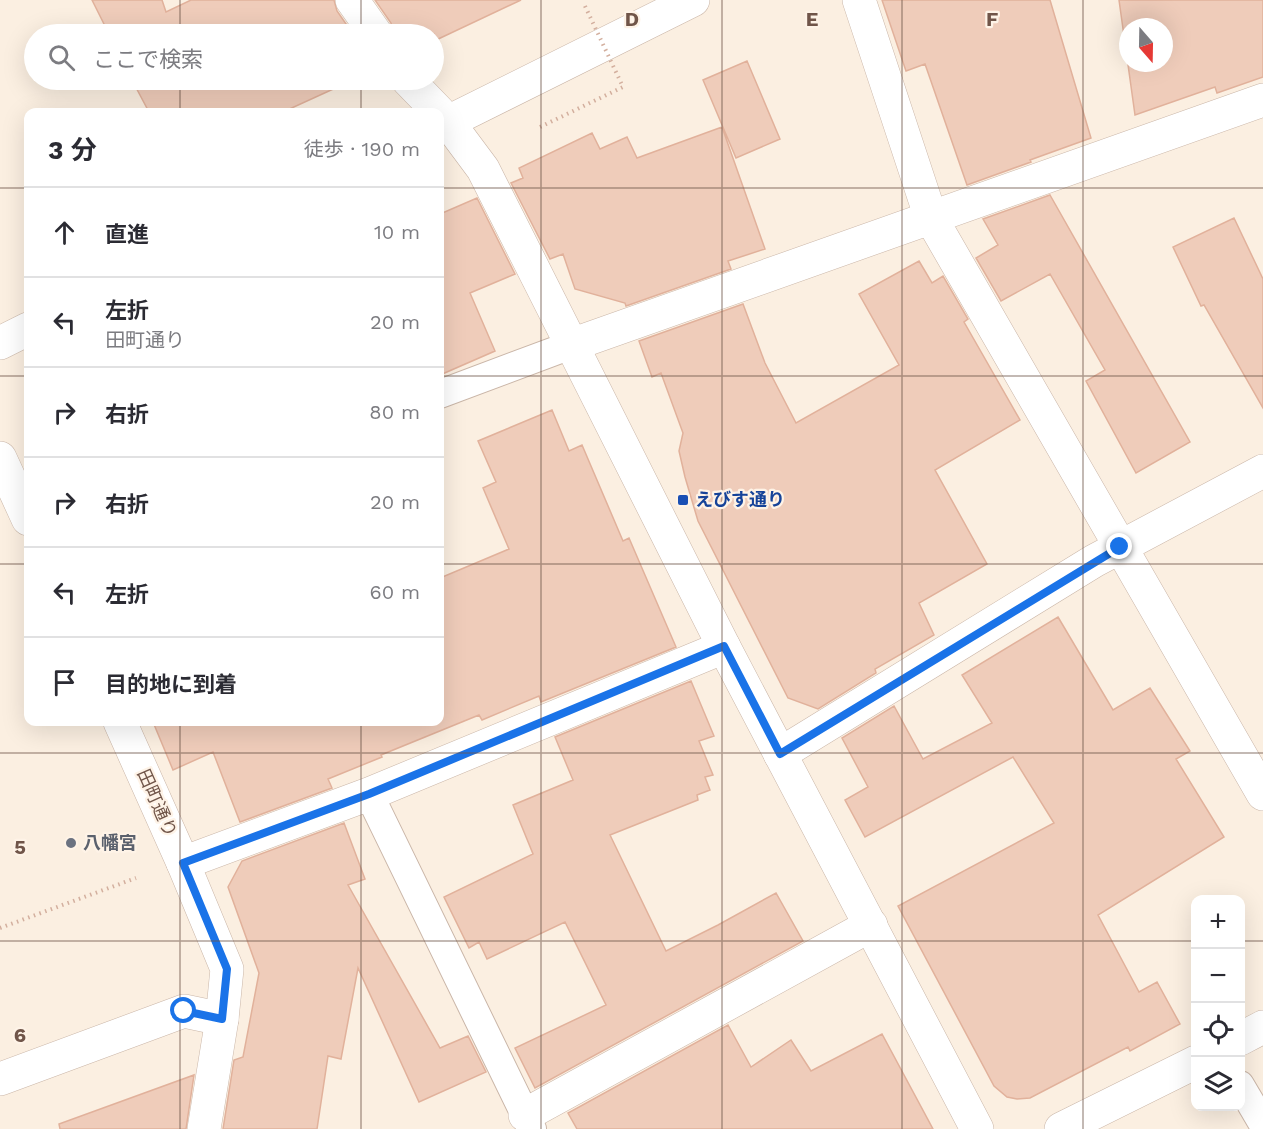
<!DOCTYPE html>
<html lang="ja">
<head>
<meta charset="utf-8">
<style>
  :root { --surface:#fff; --page:#f2f2f3; --text:#2b2b33; --muted:#7c7c81; --line:#e1e1e2 }
  body { margin:0; font-family:"Work Sans","Noto Sans JP",sans-serif; background:var(--page); color:var(--text) }
  .controls { position:absolute; right:18px; bottom:18px; display:grid; overflow:hidden; border-radius:12px; box-shadow:0 6px 24px #0002 }
  .controls button { width:54px; height:54px; display:grid; place-items:center; padding:0; border:0; border-bottom:2px solid var(--line); background:var(--surface); color:var(--text); font:30px sans-serif }
  .compass { position:absolute; left:1119px; top:18px; width:54px; height:54px; border-radius:50%; background:var(--surface); box-shadow:0 6px 24px #0002; rotate:160deg }
  .stop { position:absolute; width:18px; height:18px; margin:-14px; border:4px solid #1a73e8; border-radius:50%; background:#fff }
  .stop.end { background:#1a73e8; border-color:#fff; box-shadow:0 2px 6px #0008 }
  .list { margin:0; padding:0; list-style:none }
  h2 { display:flex; justify-content:space-between; align-items:center; height:78px; margin:0; padding:0 24px; font-size:26px }
  h2 small { font-size:20px; font-weight:400; color:var(--muted) }
  .list li { display:grid; grid-template-columns:39px 1fr auto; gap:18px; align-items:center; box-sizing:border-box; height:90px; padding:0 24px; border-top:2px solid var(--line) }
  .list b { display:block; font-size:22px; white-space:nowrap }
  .list p { margin:0; font-size:20px; white-space:nowrap; color:var(--muted) }
  .list em { font-size:20px; font-style:normal; color:var(--muted) }
  .icon { flex:none; width:33px; height:33px; fill:none; stroke:currentColor; stroke-width:2; stroke-linecap:round; stroke-linejoin:round }
  .map { position:relative; flex:none; width:1263px; height:1129px; overflow:hidden }
  .search { position:absolute; background:var(--surface); box-shadow:0 6px 24px #0002; left:24px; top:24px; width:420px; height:66px; display:flex; align-items:center; gap:15px; box-sizing:border-box; padding:0 21px; border-radius:33px; color:var(--muted); font-size:22px }
  .panel { position:absolute; background:var(--surface); box-shadow:0 6px 24px #0002; left:24px; top:108px; width:420px; height:618px; border-radius:12px }
  .map>svg:first-child { display:block }
</style>
</head>
<body>
<div class="map">
<svg width="1263" height="1129" viewBox="0 0 1263 1129">
  <rect width="100%" height="100%" fill="#fbefe1"/>
  <!-- building -->
  <path fill="#efccba" stroke="#e1b19b" stroke-width="1.5" fill-rule="evenodd" d="M92,0H162L166,12L191,0H334L337,11L353,34H109Z
    M375,0H521L434,41V34H394L391,23Z
    M882,0H1050L1091,138L1030,160L1031,162L967,185L925,64L906,71Z
    M1119,0H1263V77L1217,93L1215,87L1135,115ZM1128,27H1164V63H1128Z
    M747,61L780,139L736,158L703,80Z
    M132,80H353L283,112H149Z
    M722,127L765,249L728,261L731,269L626,306L625,303L575,289L563,254L550,259L511,183L523,178L519,168L592,133L600,149L627,137L637,158Z
    M1050,195L1190,442L1136,473L1086,381L1105,370L1050,274L1001,301L976,258L998,245L983,219Z
    M477,198L515,274L470,293L495,351L440,375V214Z
    M1234,218L1263,279V408L1204,305L1201,306L1173,247Z
    M919,261L932,283L943,276L968,319L964,322L1020,420L935,470L987,564L919,603L934,635L875,669L876,673L818,709L788,698L698,521L685,477L679,451L683,433L661,373L652,377L639,341L743,304L765,363L796,423L899,365L859,294Z
    M552,410L569,451L582,445L623,541L629,538L676,647L541,702L539,696L482,720L479,715L381,755L382,757L328,779L332,788L240,822L213,752L173,770L153,722H440V578L509,549L483,488L496,482L478,441Z
    M1058,617L1113,710L1150,688L1190,751L1176,759L1224,837L1098,915L1139,992L1157,982L1180,1024L1130,1051L1128,1047L1030,1098L1017,1099L1007,1097L994,1086L898,906L1054,823L1013,757L865,837L845,800L868,787L842,738L894,706L923,759L992,723L962,675Z
    M691,681L714,736L699,741L713,775L705,777L710,790L697,795L698,800L610,835L666,951L718,925L776,893L803,941L535,1088L515,1048L606,1005L565,922L487,959L479,942L469,948L444,897L533,854L513,805L573,780L555,737Z
    M344,823L365,879L348,885L440,1048L468,1036L486,1072L419,1102L358,968L341,1059L328,1056L317,1129H223L234,1060L243,1057L259,973L228,887L242,861Z
    M728,1025L751,1067L791,1040L811,1071L882,1034L933,1129H577L568,1113Z
    M194,1075L186,1129H60L59,1124Z"/>
  <g fill="none" stroke-linecap="round" stroke-linejoin="round">
    <defs>
      <path id="service" d="M440,394L571,345
        M369,794L532,1129
        M1240,1085L1263,1124"/>
      <path id="minor" d="M352,0L376,34
        M859,0L931,218L1263,794
        M408,80L439,112
        M571,345L1263,100
        M780,754L1094,561L1263,471
        M183,863L369,794L724,647
        M0,1079L184,1011L222,1019
        M525,1115L871,925"/>
      <path id="tertiary" d="M448,122L483,169L724,647L977,1129
        M440,126L693,0
        M0,343L28,329
        M0,458L28,519
        M120,722L183,863L227,969L222,1019L204,1129
        M1240,1039L1263,1027
        M1061,1129L1196,1062"/>
    </defs>
    <!-- service casing -->
    <use href="#service" stroke="#cab6a8" stroke-width="30"/>
    <!-- minor casing -->
    <use href="#minor" stroke="#cab6a8" stroke-width="34"/>
    <!-- tertiary casing -->
    <use href="#tertiary" stroke="#cab6a8" stroke-width="34"/>
    <!-- path -->
    <path stroke="#d3af9e" stroke-width="4" stroke-dasharray="1.5 4.5" stroke-linecap="butt" d="M540,127L623,87
      M0,928L136,878"/>
    <!-- service -->
    <use href="#service" stroke="#fff" stroke-width="28"/>
    <!-- minor -->
    <use href="#minor" stroke="#fff" stroke-width="33"/>
    <!-- tertiary -->
    <use href="#tertiary" stroke="#fff" stroke-width="33"/>
    <!-- path-bridge -->
    <path stroke="#d3af9e" stroke-width="4" stroke-dasharray="1.5 4.5" stroke-linecap="butt" d="M585,6L623,87"/>
  </g>
  <g fill="none" stroke-linecap="round" stroke-linejoin="round">
    <!-- route -->
    <path stroke="#1a73e8" stroke-width="8" d="M184,1011L222,1019L227,969L183,863L369,794L724,646L780,754L1120,547"/>
  </g>
  <!-- grid -->
  <path fill="none" stroke="#705549" stroke-width="1.5" stroke-opacity="0.55" d="M180,0V34M361,0V34M541,0V1129M722,0V1129M902,0V1129M1083,0V1129M180,80V112M361,80V112M0,188H28M440,188H1263M0,376H28M440,376H1263M0,564H28M440,564H1263M180,722V1129M361,722V1129M0,753H1263M0,941H1196M1240,941H1263"/>
  <!-- markers -->
  <rect fill="#1a4fb4" stroke="#fef3e7" stroke-width="2" x="677" y="494" width="12" height="12" rx="3"/>
  <circle fill="#6b7280" stroke="#fef3e7" stroke-width="2" cx="71" cy="843" r="6"/>
  <g text-anchor="middle" stroke-width="4.5" stroke-linejoin="round" paint-order="stroke">
    <!-- transit labels -->
    <g font-size="18" font-weight="bold" fill="#164399" stroke="#fef3e7" text-anchor="start">
      <text x="695" y="506">えびす通り</text>
    </g>
    <!-- street labels -->
    <g font-size="18" fill="#705549" stroke="#fef3e7">
      <text transform="translate(157 803) rotate(66)" y="6">田町通り</text>
    </g>
    <!-- worship labels -->
    <g font-size="18" font-weight="bold" fill="#5b616d" stroke="#fef3e7" text-anchor="start">
      <text x="83" y="849">八幡宮</text>
    </g>
  </g>
  <g font-size="20" text-anchor="middle" font-weight="bold" fill="#705549" stroke="#fef3e7" stroke-width="4.5" stroke-linejoin="round" paint-order="stroke">
    <text x="632" y="26">D</text>
    <text x="812" y="26">E</text>
    <text x="992" y="26">F</text>
    <text x="20" y="854">5</text>
    <text x="20" y="1042">6</text>
  </g>
</svg>
<div class="controls">
<button>+</button>
<button>−</button>
<button><svg class="icon" aria-label="locate" viewBox="0 0 24 24"><circle cx="12" cy="12" r="6"/><path d="M12 2v4M12 18v4M2 12h4M18 12h4"/></svg></button>
<button><svg class="icon" aria-label="layers" viewBox="0 0 24 24"><path d="M12 4l9 5-9 5-9-5zM3 14l9 5 9-5"/></svg></button>
</div>
<svg class="compass" viewBox="-18 -18 36 36"><path d="M0-13l5 13h-10z" fill="#e53935"/><path d="M0 13l5-13h-10z" fill="#7c7c81"/></svg>
<div class="stop" style="left:184px;top:1011px"></div>
<div class="stop end" style="left:1120px;top:547px"></div>
<div class="search"><svg class="icon" aria-label="search" viewBox="0 0 24 24"><circle cx="10" cy="10" r="6"/><path d="M15 15l6 6"/></svg>ここで検索</div>
<section class="panel">
<h2>3 分<small>徒歩 · 190 m</small></h2>
<ul class="list">
<li><svg class="icon" aria-label="ahead" viewBox="0 0 24 24"><path d="M12 20V5M6 11l6-6 6 6"/></svg><div><b>直進</b></div><em>10 m</em></li>
<li><svg class="icon" aria-label="left" viewBox="0 0 24 24"><path d="M17 20v-9H6M10 6l-5 5 5 5"/></svg><div><b>左折</b><p>田町通り</p></div><em>20 m</em></li>
<li><svg class="icon" aria-label="right" viewBox="0 0 24 24"><path d="M7 20v-9h11M14 6l5 5-5 5"/></svg><div><b>右折</b></div><em>80 m</em></li>
<li><svg class="icon" aria-label="right" viewBox="0 0 24 24"><path d="M7 20v-9h11M14 6l5 5-5 5"/></svg><div><b>右折</b></div><em>20 m</em></li>
<li><svg class="icon" aria-label="left" viewBox="0 0 24 24"><path d="M17 20v-9H6M10 6l-5 5 5 5"/></svg><div><b>左折</b></div><em>60 m</em></li>
<li><svg class="icon" aria-label="arrive" viewBox="0 0 24 24"><path d="M6 21V4h12l-3 4 3 4H6"/></svg><div><b>目的地に到着</b></div></li>
</ul>
</section>
</div>
</body>
</html>
